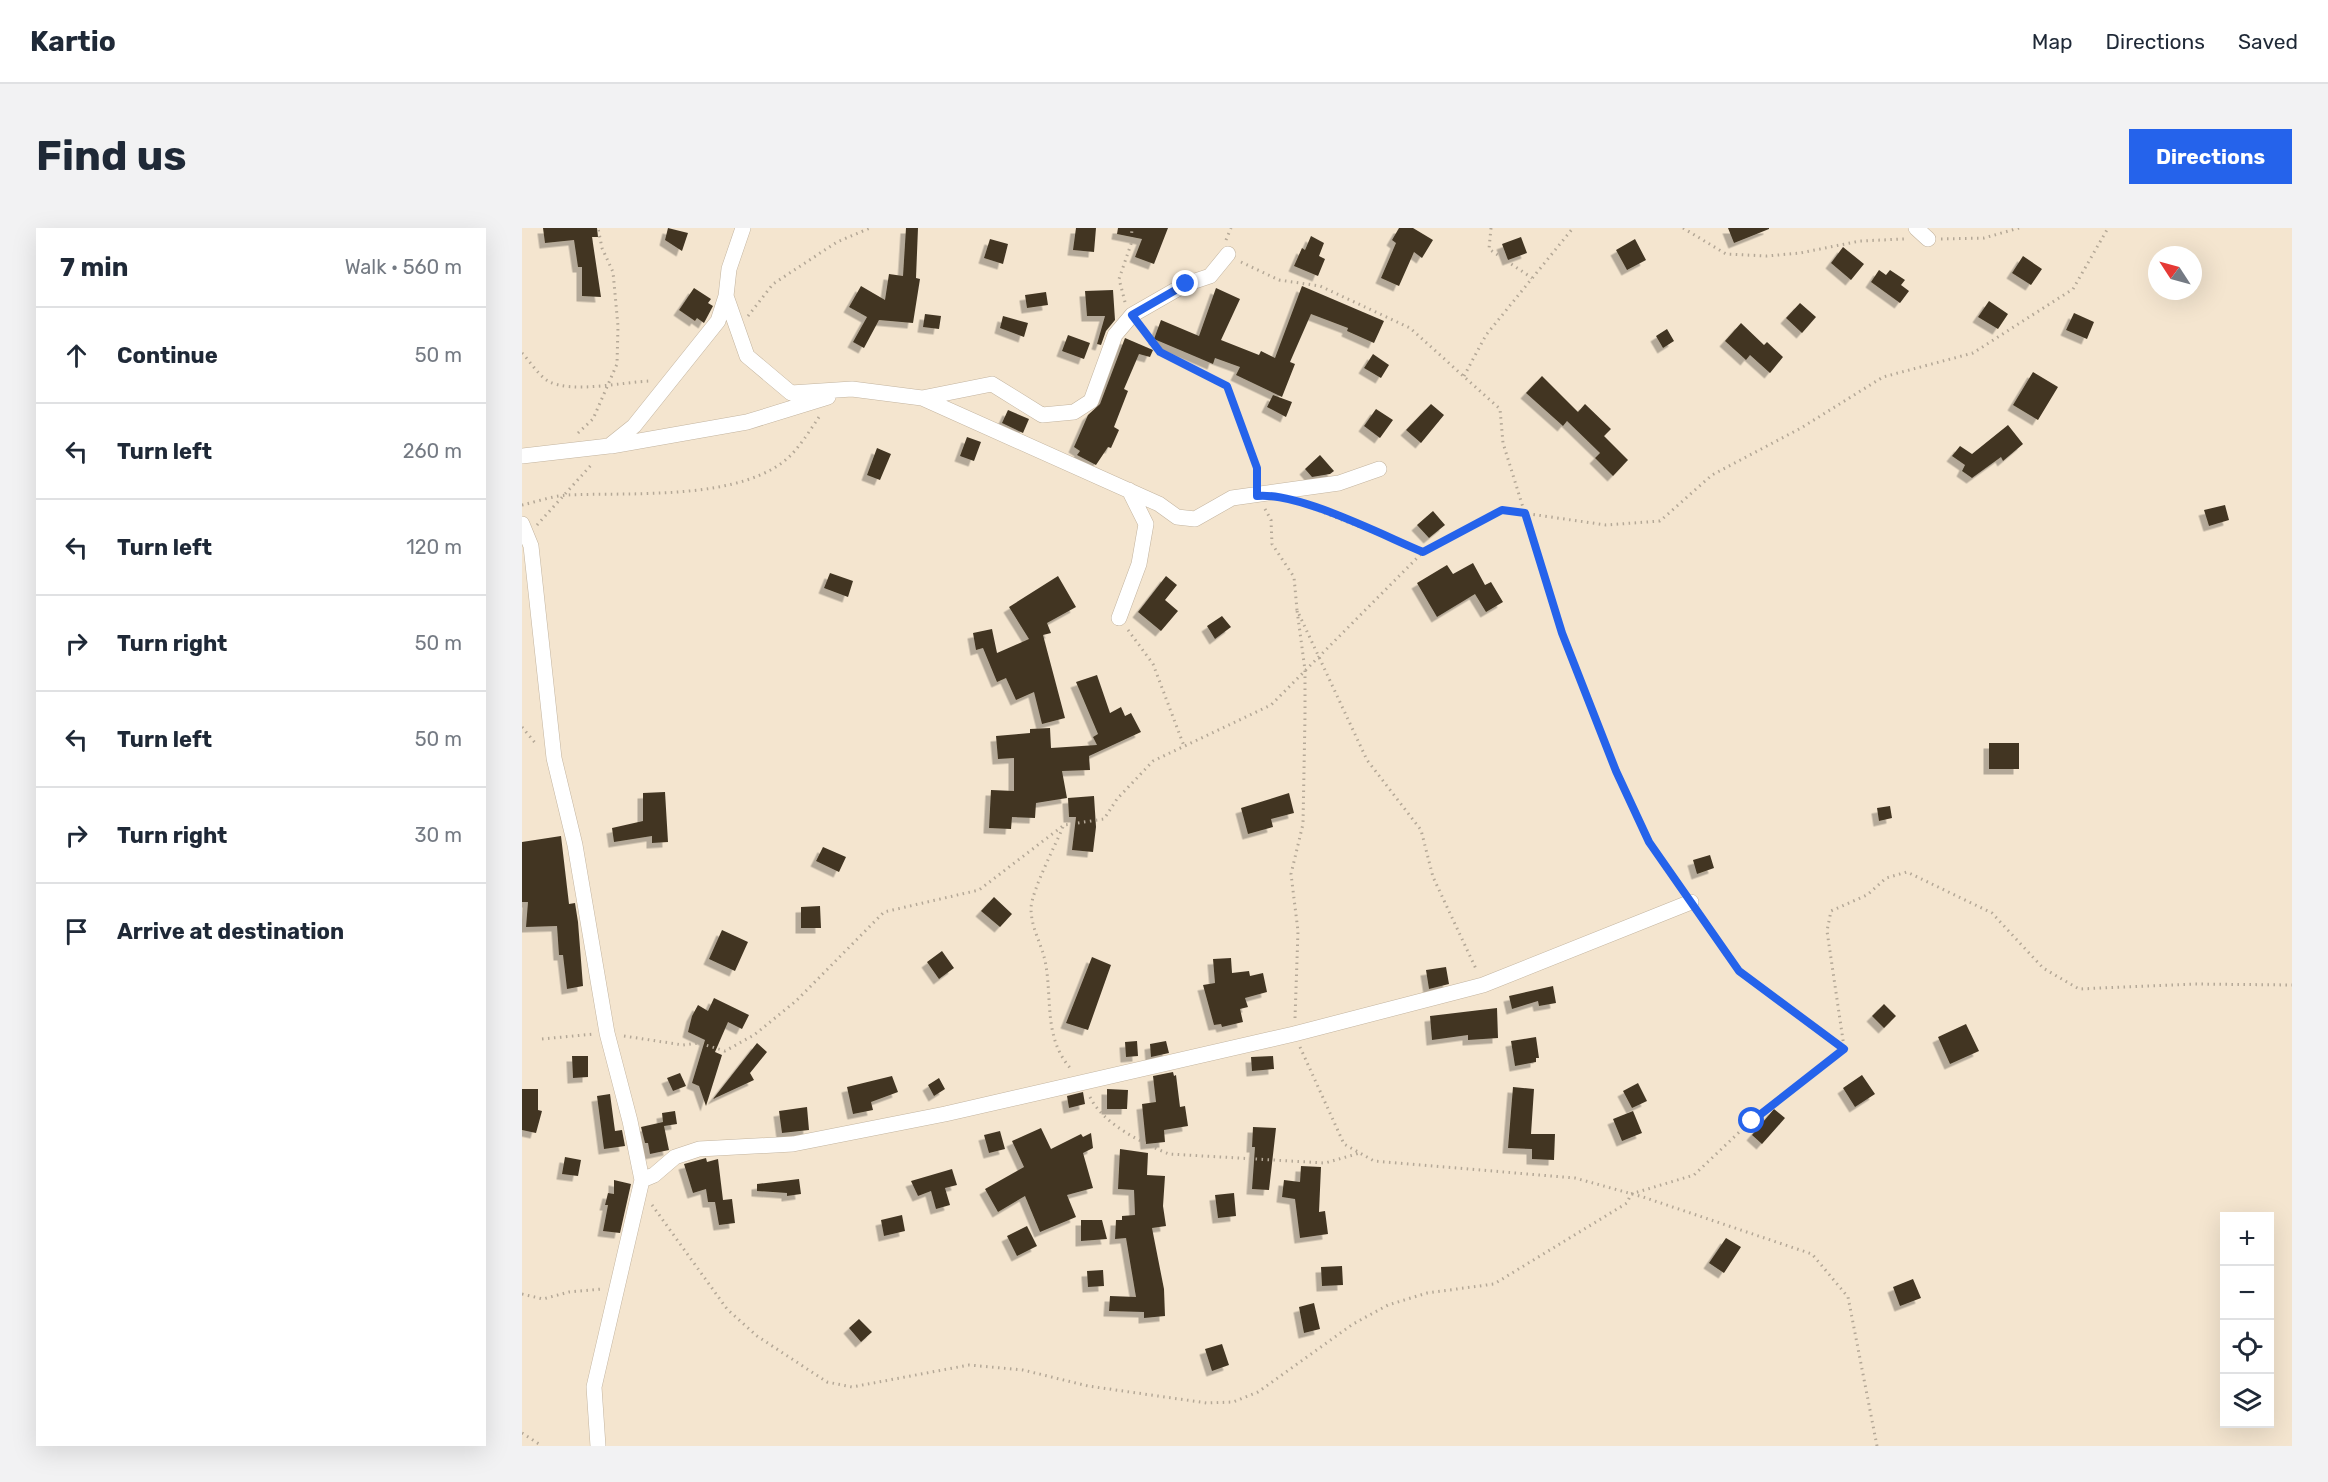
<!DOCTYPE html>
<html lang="en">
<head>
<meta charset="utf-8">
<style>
  :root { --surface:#fff; --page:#f2f2f3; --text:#1f2937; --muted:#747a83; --line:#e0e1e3; --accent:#2563eb }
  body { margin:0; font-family:Rubik,sans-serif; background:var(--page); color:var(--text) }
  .controls { position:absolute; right:18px; bottom:18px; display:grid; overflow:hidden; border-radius:0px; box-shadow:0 6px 24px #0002 }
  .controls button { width:54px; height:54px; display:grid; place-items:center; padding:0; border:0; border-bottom:2px solid var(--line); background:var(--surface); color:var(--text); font:30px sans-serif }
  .compass { position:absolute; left:1626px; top:18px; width:54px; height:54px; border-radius:50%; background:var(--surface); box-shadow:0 6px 24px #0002; rotate:306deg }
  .stop { position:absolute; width:18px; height:18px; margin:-14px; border:4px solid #2563eb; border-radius:50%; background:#fff }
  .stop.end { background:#2563eb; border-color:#fff; box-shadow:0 2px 6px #0008 }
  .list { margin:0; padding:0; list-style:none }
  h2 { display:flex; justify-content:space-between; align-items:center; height:78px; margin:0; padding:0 24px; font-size:26px }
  h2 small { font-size:20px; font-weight:400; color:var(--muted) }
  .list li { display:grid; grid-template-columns:39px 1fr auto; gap:18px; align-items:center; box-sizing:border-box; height:96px; padding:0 24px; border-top:2px solid var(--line) }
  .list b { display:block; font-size:22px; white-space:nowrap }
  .list em { font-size:20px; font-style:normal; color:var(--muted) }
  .icon { flex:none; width:33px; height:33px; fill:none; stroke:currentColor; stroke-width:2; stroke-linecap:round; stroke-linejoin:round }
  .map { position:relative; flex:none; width:1770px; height:1218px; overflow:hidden; border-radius:0px }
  header { display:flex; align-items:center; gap:36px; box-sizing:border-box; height:84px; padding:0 30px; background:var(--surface); border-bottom:2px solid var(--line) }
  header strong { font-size:28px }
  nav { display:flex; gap:33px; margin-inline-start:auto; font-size:21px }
  .intro { display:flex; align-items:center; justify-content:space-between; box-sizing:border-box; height:144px; padding:0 36px }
  h1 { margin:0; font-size:42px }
  .button { padding:15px 27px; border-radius:0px; background:var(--accent); color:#fff; font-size:21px; font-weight:700 }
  main { display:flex; gap:36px; padding:0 36px }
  aside { flex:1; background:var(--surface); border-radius:0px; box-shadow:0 6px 24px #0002 }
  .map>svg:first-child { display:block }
</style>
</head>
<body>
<header>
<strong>Kartio</strong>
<nav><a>Map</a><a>Directions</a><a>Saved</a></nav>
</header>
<div class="intro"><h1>Find us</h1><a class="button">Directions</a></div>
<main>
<aside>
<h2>7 min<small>Walk · 560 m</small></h2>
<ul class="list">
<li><svg class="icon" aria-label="ahead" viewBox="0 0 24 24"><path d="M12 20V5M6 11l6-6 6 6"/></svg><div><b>Continue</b></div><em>50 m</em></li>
<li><svg class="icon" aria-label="left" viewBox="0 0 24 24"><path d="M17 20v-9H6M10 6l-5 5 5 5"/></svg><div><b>Turn left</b></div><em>260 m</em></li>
<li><svg class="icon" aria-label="left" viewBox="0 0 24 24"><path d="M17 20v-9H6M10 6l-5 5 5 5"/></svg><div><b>Turn left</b></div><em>120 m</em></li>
<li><svg class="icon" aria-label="right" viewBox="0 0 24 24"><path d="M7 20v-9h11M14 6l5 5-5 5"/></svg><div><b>Turn right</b></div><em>50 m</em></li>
<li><svg class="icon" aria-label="left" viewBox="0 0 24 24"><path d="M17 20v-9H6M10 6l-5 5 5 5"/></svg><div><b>Turn left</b></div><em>50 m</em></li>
<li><svg class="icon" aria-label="right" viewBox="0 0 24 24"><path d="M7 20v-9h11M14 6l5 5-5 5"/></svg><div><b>Turn right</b></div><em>30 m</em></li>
<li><svg class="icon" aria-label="arrive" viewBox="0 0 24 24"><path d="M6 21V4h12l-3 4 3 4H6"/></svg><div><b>Arrive at destination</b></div></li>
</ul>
</aside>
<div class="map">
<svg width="1770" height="1218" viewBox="0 0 1770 1218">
  <defs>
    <filter id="shadow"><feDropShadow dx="-5.5" dy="5.5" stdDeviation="0" flood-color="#0004"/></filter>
  </defs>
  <rect width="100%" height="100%" fill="#f4e5cf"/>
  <!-- building -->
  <path fill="#423624" filter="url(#shadow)" d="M21,0H75L76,9H70L79,69L60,68V39H56L52,12L23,15Z
    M146,0L166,5L160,23L143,12Z
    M384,0H396L394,50L398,51L391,95L357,92L342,120L331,114L345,89L327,79L339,58L363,72L367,46L381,48Z
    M554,0H574L572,24L551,22Z
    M596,0H646L632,36L613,29L620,11L595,6Z
    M877,0H891L911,12L900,30L892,24L877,58L859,50L874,15L870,12Z
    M1206,0H1247V1L1212,15Z
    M789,8L802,15L797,28L803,31L796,48L772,38L780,20L783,22Z
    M999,9L1005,25L986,32L980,16Z
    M468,11L486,16L481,36L462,30Z
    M1113,11L1124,32L1105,42L1094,22Z
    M1321,19L1342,36L1329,52L1309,35Z
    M1501,28L1520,41L1509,57L1490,45Z
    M1357,42L1364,47L1368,42L1383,52L1379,57L1387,63L1378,75L1349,54Z
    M780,58L862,93L852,115L825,103L826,100L789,86L768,134L773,136L760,169L714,147L718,139L693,130L691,136L632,111L639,92L677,108L694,60L718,71L699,112L737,127L739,123L753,130Z
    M172,60L189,71L186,75L191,78L182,95L175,90L173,93L157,82Z
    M591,62L593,92L584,103L579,117L575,116L583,88H565L563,63Z
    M524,64L526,77L505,80L503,67Z
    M1467,73L1486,86L1476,101L1456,89Z
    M1278,75L1294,89L1280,105L1264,90Z
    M1552,85L1572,94L1565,111L1544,102Z
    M403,86L419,88L417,101L401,99Z
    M481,88L506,95L502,109L478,100Z
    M1219,95L1242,117L1245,114L1261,129L1248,145L1228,127L1224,132L1203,113Z
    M1145,101L1152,113L1141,120L1134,108Z
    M546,107L568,115L562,131L540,123Z
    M603,110L631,122L628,129L617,126L602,161L606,163L592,199L597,202L589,220L586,219L574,237L555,227L558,223L552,219L566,187L578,176Z
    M851,126L867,137L859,150L842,140Z
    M1511,144L1536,159L1516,192L1491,177Z
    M1020,148L1056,184L1063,176L1089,201L1082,208L1106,232L1091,248L1073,230L1078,225L1045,193L1041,198L1004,165Z
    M751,167L770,174L764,189L745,179Z
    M909,176L922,187L899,215L884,202Z
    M854,181L871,192L858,210L842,198Z
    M486,182L507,191L501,205L480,195Z
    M1486,197L1501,216L1481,233L1479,229L1450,250L1440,243L1443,237L1430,228L1438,218L1450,226Z
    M445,209L459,214L452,233L438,228Z
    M355,220L369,226L358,252L345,247Z
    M798,227L812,243L808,246L790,249L783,241Z
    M1703,277L1707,292L1687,298L1682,282Z
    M911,283L923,297L907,310L895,297Z
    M951,335L963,357L969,354L981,374L964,384L953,366L915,389L895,355L925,337L931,346Z
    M308,345L331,353L326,369L302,360Z
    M536,348L554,379L525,395L529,405L521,407L543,490L520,496L512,464L494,472L484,450L475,454L461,420L454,422L451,405L470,401L475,425L507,411L487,379Z
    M644,348L655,357L643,372L656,383L639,403L616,384Z
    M700,388L709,399L693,411L685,398Z
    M575,447L588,485L599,479L603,488L609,485L619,504L567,528L568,542L540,543L545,570L514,575L513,590L490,589L489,601L467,600L469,562L492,563V530L476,531L474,508L508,505V501L528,500L529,520L575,517L571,509L576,506L554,454Z
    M1467,515H1497V541H1467Z
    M143,564L146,614L130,615V608L92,614L90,600L121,593V565Z
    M767,565L772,585L749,591L751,599L726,606L719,580Z
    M572,568L574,599L571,624L550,622L554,589H547L546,570Z
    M1368,578L1370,590L1357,593L1355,580Z
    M39,608L47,676L53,675L56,694L61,758L45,761L41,727H37L35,698L4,699L6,674H0V614Z
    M301,619L324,629L317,644L294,633Z
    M1188,627L1192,640L1175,646L1171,632Z
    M472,669L490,686L478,699L459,683Z
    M298,678L299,700H279V679Z
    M200,702L226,714L213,743L187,731Z
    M420,723L432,740L417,751L405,734Z
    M570,729L589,737L566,802L544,795Z
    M709,730L710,745L727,743L728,748L741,745L745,764L723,770L726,779L718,781L721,794L700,799L699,796L692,797L681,757L693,755L691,731Z
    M924,739L927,756L907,761L904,742Z
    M1031,758L1034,775L1017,778L1016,773L990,781L987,768Z
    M192,770L227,787L220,801L206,794L193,824L200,827L184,878L177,858L170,855L183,812L166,804L170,788L176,777L186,783Z
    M1362,776L1374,788L1362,800L1350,788Z
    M975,780L976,810L946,812V807L910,812L908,788Z
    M1444,796L1457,823L1428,836L1416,809Z
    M1014,809L1017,830H1014V834L993,838L989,813Z
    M615,813L616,828L604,829L603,814Z
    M644,813L647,825L629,829L628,816Z
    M235,815L245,824L228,845L232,852L191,871Z
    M50,828H66V849L51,850Z
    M751,828L752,841L730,843L729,829Z
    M651,844L652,848L654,847L658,879L663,878L666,898L642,902L643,914L624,916L620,876L634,874L631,848Z
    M158,845L164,858L151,863L145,850Z
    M1340,847L1353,866L1333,879L1321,860Z
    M370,848L376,864L349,874L351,882L331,886L325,859Z
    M417,850L423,861L412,868L406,857Z
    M1116,855L1125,873L1110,880L1101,863Z
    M991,859L1012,861L1009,906H1033L1032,932L1010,931V921L986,920Z
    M0,861H16V882L20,883L14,905L0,902Z
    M585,861L606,862L605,881H585Z
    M561,864L563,876L547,880L545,868Z
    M88,866L93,903L100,902L103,918L82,921L75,868Z
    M285,879L287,902L260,905L257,883Z
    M1252,881L1263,890L1240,916L1230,907Z
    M153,883L155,896L142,898L147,922L128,926L126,915H123L119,899L141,894L140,885Z
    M1111,883L1120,905L1100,913L1091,891Z
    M731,899L754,900L747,962L730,961L733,919H730Z
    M519,900L529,921L559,906L561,909L569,905L571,920L561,925L571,960L545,967L554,989L518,1004L503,968L476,984L463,961L502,939L490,913Z
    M478,903L483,921L467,925L462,907Z
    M598,921L626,925L625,947L643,948L641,978L644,998L630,1000L642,1061L643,1088L622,1090V1084L587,1083L588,1068L614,1069L604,1010L593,1011L594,992H600V988L613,987L612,962L596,961Z
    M43,929L59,932L56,948L40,946Z
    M184,930L185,934L196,931L201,972L210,971L213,995L197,997L193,974H186L184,961L171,965L162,936Z
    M779,938L799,939L797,984L803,983L806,1006L778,1010L773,971L760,969L762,952L778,954Z
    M430,941L435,957L423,960L428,977L414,981L409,963L396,968L389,953Z
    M277,951L279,966L265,968V965L235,963V956Z
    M92,952L109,956L98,1005L81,1003L86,977H83L86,965L92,966Z
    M712,965L714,988L696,990L693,967Z
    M380,987L383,1003L362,1008L359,992Z
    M559,992H580L585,1011L559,1013Z
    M505,998L515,1018L495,1028L485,1008Z
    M1204,1010L1219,1019L1202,1045L1187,1035Z
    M820,1038L821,1057L800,1058L799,1039Z
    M581,1042L582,1058L566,1059L565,1043Z
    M1391,1051L1399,1070L1378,1078L1371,1059Z
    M792,1075L798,1101L782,1105L777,1079Z
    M337,1091L350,1104L339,1114L327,1100Z
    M700,1116L707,1137L690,1143L683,1121Z"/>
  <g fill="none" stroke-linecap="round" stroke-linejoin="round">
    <defs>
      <path id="minor" d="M1394,0L1406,11
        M204,68L225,128L269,165L330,161L400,170L637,276L655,289L673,291L710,270L817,255L857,241
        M400,170L470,156L520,187L552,184L569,173L593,107L610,87L664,56L688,48L706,26
        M89,218L225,194L306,169
        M0,228L87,218L112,198L196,93L204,68L207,41L221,0
        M0,296L9,318L32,530L53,617L85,805L108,893L120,952L72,1159L76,1218
        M597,390L617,336L624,296L607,262
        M120,952L132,947L153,929L177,921L271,916L423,886L772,806L961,757L1169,674"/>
    </defs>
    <!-- minor casing -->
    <use href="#minor" stroke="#c3b49f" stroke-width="16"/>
    <!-- path -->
    <path stroke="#b4a897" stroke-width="3" stroke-dasharray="1.5 4.5" stroke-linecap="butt" d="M969,0L967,21L1010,50
      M1161,0L1204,26L1245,28L1278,25L1338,13L1382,11
      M1419,11L1462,10L1497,0
      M704,12L709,0
      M719,34L757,52L798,58L888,100L978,181L981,215L1040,405L1094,543L1127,614L1160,662
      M603,74L597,51L609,16L610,0
      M226,88L251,56L315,14L348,0
      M619,99L638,124L705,158L735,240V253
      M0,125C8,133 16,147 26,153C49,166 101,154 128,153
      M942,148L964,107L1051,0
      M56,205L71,191L95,136L96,98L91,44L80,20L76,0
      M780,276L901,324
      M0,277C14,274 30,268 45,267C106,264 224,274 270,226C280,215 289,201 297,189
      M743,281L749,292L750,316L772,349L775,382L845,532L899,602L911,649L955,743
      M15,297L71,235
      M606,402L631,436L662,518
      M0,499L14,516
      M541,599C533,618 510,662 509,680C509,702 521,717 524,738C530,774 522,812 550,842
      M1178,687L1217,743L1322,821
      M773,790L776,703L769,646L781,596L783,488V442L775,382
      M102,808L161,817L177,815L203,823L232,807L274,773L362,684L457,662L542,597L582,591L595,571L631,533L749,477L901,324L980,282L1084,297L1138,293L1190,247L1279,200L1361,149L1451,125L1551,61L1586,0
      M20,811L72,806
      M778,819L822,916L852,933L1053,950L1121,969L1290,1026L1326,1069L1355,1218
      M1322,819L1305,703L1309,683L1345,667L1364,650L1385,644L1470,685L1521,740L1557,761L1673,756L1770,757
      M568,869C581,896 620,915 647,926L803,935L838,925
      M130,977L205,1081L235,1108L305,1154L330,1159L447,1137L501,1142L566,1158L685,1175L711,1174L736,1164L831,1096L866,1077L905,1065L972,1056L1105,975L1109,966L1172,947L1229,893L1322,821
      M0,1066L21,1071L47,1064L80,1061
      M0,1205L20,1218"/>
    <!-- minor -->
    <use href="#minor" stroke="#fff" stroke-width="15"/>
  </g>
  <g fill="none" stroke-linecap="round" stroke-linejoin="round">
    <!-- route -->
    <path stroke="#2563eb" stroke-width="8" d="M664,56L610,87L638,124L705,158L735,240V268C777,264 860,307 901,324L980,282L1003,285L1040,405L1094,543L1127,614L1217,743L1322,821L1230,893"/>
  </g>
</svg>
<div class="controls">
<button>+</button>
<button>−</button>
<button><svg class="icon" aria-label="locate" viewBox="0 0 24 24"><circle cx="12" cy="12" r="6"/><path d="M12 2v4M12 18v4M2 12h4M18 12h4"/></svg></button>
<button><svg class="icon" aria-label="layers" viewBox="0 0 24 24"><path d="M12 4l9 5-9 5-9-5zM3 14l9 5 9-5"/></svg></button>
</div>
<svg class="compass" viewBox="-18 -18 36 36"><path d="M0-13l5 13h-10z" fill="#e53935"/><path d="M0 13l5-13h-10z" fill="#747a83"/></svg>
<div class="stop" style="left:1230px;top:893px"></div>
<div class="stop end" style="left:664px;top:56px"></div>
</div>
</main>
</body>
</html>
